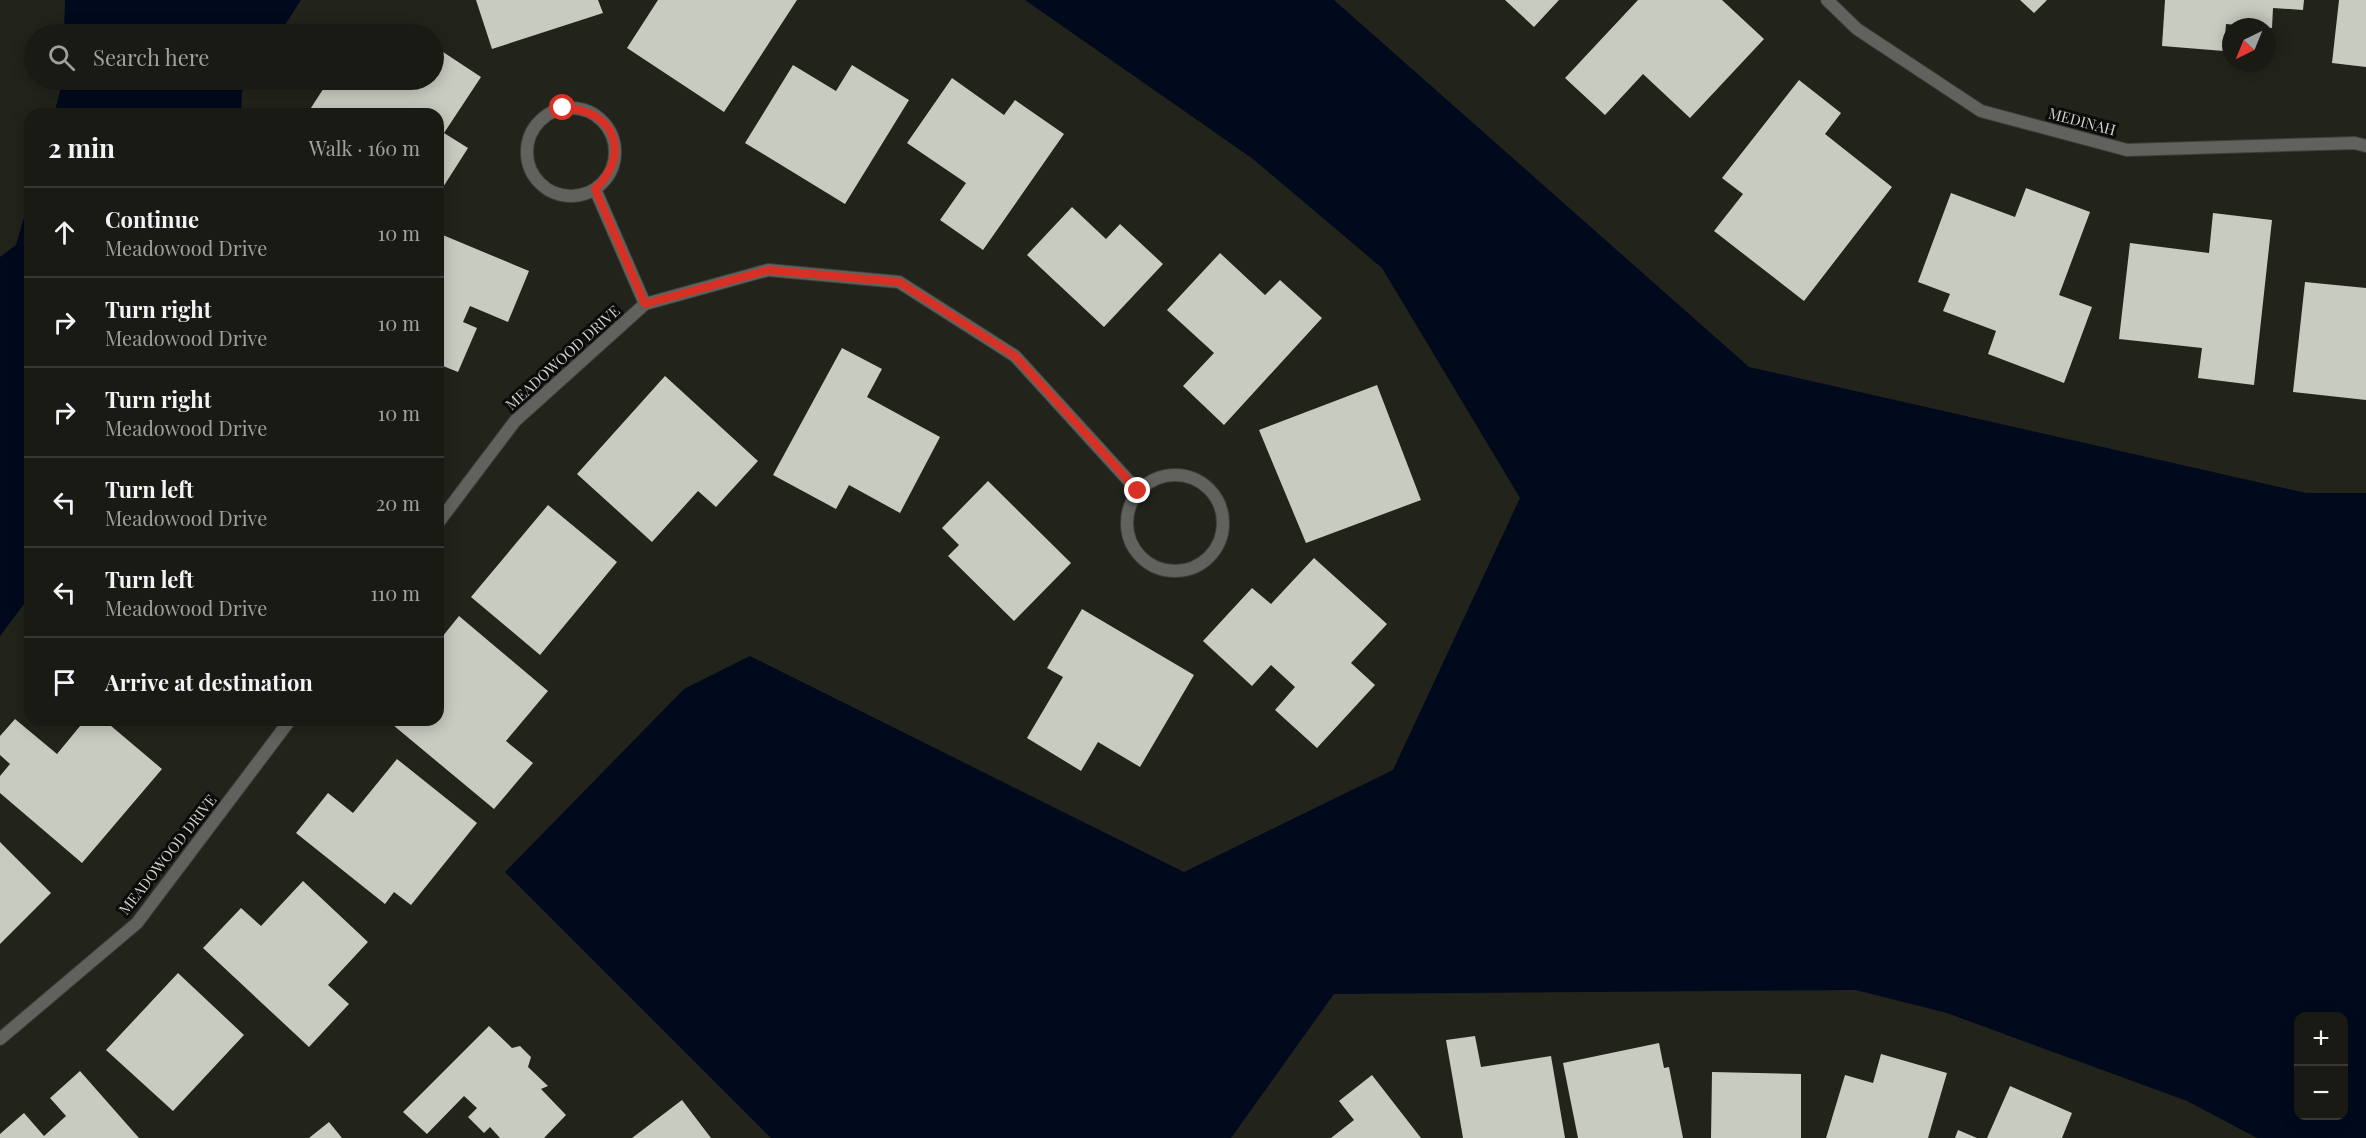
<!DOCTYPE html>
<html lang="en">
<head>
<meta charset="utf-8">
<style>
  :root { --surface:#1a1a14; --page:#23231d; --text:#f1f3f6; --muted:#9fa1a0; --line:#383834 }
  body { margin:0; font-family:"Playfair Display",serif; background:var(--page); color:var(--text) }
  .controls { position:absolute; right:18px; bottom:18px; display:grid; overflow:hidden; border-radius:12px; box-shadow:0 3px 15px #0003 }
  .controls button { width:54px; height:54px; display:grid; place-items:center; padding:0; border:0; border-bottom:2px solid var(--line); background:var(--surface); color:var(--text); font:30px sans-serif }
  .compass { position:absolute; left:2222px; top:18px; width:54px; height:54px; border-radius:50%; background:var(--surface); box-shadow:0 3px 15px #0003; rotate:223deg }
  .stop { position:absolute; width:18px; height:18px; margin:-14px; border:4px solid #d93025; border-radius:50%; background:#fff }
  .stop.end { background:#d93025; border-color:#fff; box-shadow:0 2px 6px #0008 }
  .list { margin:0; padding:0; list-style:none }
  h2 { display:flex; justify-content:space-between; align-items:center; height:78px; margin:0; padding:0 24px; font-size:26px }
  h2 small { font-size:20px; font-weight:400; color:var(--muted) }
  .list li { display:grid; grid-template-columns:39px 1fr auto; gap:18px; align-items:center; box-sizing:border-box; height:90px; padding:0 24px; border-top:2px solid var(--line) }
  .list b { display:block; font-size:22px; white-space:nowrap }
  .list p { margin:0; font-size:20px; white-space:nowrap; color:var(--muted) }
  .list em { font-size:20px; font-style:normal; color:var(--muted) }
  .icon { flex:none; width:33px; height:33px; fill:none; stroke:currentColor; stroke-width:2; stroke-linecap:round; stroke-linejoin:round }
  .map { position:relative; flex:none; width:2366px; height:1138px; overflow:hidden }
  .search { position:absolute; background:var(--surface); box-shadow:0 3px 15px #0003; left:24px; top:24px; width:420px; height:66px; display:flex; align-items:center; gap:15px; box-sizing:border-box; padding:0 21px; border-radius:33px; color:var(--muted); font-size:22px }
  .panel { position:absolute; background:var(--surface); box-shadow:0 3px 15px #0003; left:24px; top:108px; width:420px; height:618px; border-radius:18px }
  .map>svg:first-child { display:block }
</style>
</head>
<body>
<div class="map">
<svg width="2366" height="1138" viewBox="0 0 2366 1138">
  <rect width="100%" height="100%" fill="#22231b"/>
  <!-- water -->
  <path fill="#000a1c" fill-rule="evenodd" d="M65,0H301L279,34H64Z
    M1025,0H1334L1749,367L2306,493H2366V1138H2257L2187,1101L1947,1013L1856,990L1334,994L1231,1138H771L505,872L684,689L750,656L1184,872L1393,770L1520,498L1382,268L1253,159ZM2298,1016H2344V1116H2298Z
    M63,80H250L242,92L241,114H54Z
    M30,197V596L0,636V257L16,245Z"/>
  <!-- building -->
  <path fill="#c8cbc0" d="M476,0H598L603,13L492,49Z
    M658,0H797L724,112L627,48Z
    M1505,0H1559L1534,27Z
    M1638,0H1722L1764,39L1690,118L1643,74L1605,115L1565,78Z
    M2020,0H2047L2034,13Z
    M2165,0H2304L2303,10L2273,8L2272,28L2226,24L2224,51L2162,46Z
    M2339,0H2366V67L2332,63Z
    M434,46L481,77L444,133L468,148L438,195V114H307L329,80H344L352,85L355,80H434Z
    M793,65L836,91L852,65L909,100L845,204L745,143Z
    M952,78L1004,115L1015,100L1064,134L983,250L940,220L966,183L907,143Z
    M1799,80L1841,113L1825,134L1892,187L1804,301L1714,231L1743,194L1722,178Z
    M2026,188L2090,212L2059,295L2092,307L2064,383L1988,354L1996,331L1943,311L1950,294L1918,282L1951,193L2015,217Z
    M1072,207L1106,239L1120,224L1163,264L1104,327L1027,255Z
    M2213,213L2272,220L2254,385L2198,378L2202,348L2119,339L2130,243L2209,253Z
    M438,233L529,271L508,322L470,306L463,322L477,328L458,372L438,364Z
    M1220,253L1265,295L1280,280L1322,318L1224,425L1183,386L1214,353L1167,310Z
    M2305,282L2366,288V400L2293,392Z
    M842,348L882,369L867,397L940,437L900,513L849,485L836,509L773,475Z
    M665,376L758,461L716,507L698,491L652,542L577,474Z
    M1377,385L1421,500L1306,543L1259,430Z
    M988,481L1071,563L1014,621L948,556L959,545L942,528Z
    M548,505L617,562L540,655L471,597Z
    M1314,558L1387,624L1351,663L1375,685L1317,748L1275,710L1295,687L1271,665L1252,686L1203,641L1252,588L1271,604Z
    M1082,609L1194,675L1140,767L1098,742L1081,771L1027,738L1063,677L1047,668Z
    M459,616L548,691L506,741L533,763L494,809L387,720H438V642Z
    M15,719L57,754L85,720H104L162,769L82,863L0,793V776L10,764L0,755V736Z
    M397,759L477,823L411,905L394,892L385,904L296,833L328,793L353,813Z
    M0,842L51,893L0,944Z
    M303,881L368,942L328,985L349,1004L309,1047L203,948L241,908L261,926Z
    M178,973L244,1035L173,1111L106,1050Z
    M489,1026L512,1048L520,1046L531,1057L528,1067L548,1086L541,1089L566,1115L544,1138H500L490,1127L484,1133L468,1117L477,1108L464,1096L427,1134L403,1112Z
    M1475,1036L1481,1067L1551,1056L1565,1138H1463L1446,1040Z
    M1659,1043L1664,1068L1669,1067L1683,1138H1578L1563,1063Z
    M1881,1054L1947,1073L1928,1138H1826L1845,1075L1873,1083Z
    M80,1071L139,1138H0V1134L24,1113L44,1136L66,1116L50,1098Z
    M1712,1072L1801,1074V1138H1711Z
    M1372,1075L1421,1138H1331L1354,1120L1339,1101Z
    M2010,1086L2072,1113L2062,1138H1987Z
    M682,1100L711,1138H632Z
    M329,1122L342,1138H309Z
    M1958,1130L1977,1138H1955Z"/>
  <g fill="none" stroke-linecap="round" stroke-linejoin="round">
    <defs>
      <path id="street" d="M1827,0L1857,29L1981,111L2127,150L2355,143L2366,146
        M527 152a44 44 0 1 1 88 0a44 44 0 1 1-88 0Z
        M595,189L645,304
        M1127 523a48 48 0 1 1 96 0a48 48 0 1 1-96 0Z
        M438,523L515,421L645,304L768,270L899,282L1015,356L1138,491
        M0,1039L137,923L290,720"/>
    </defs>
    <!-- street casing -->
    <use href="#street" stroke="#3e3f37" stroke-width="14"/>
    <!-- street -->
    <use href="#street" stroke="#61625e" stroke-width="12"/>
  </g>
  <g fill="none" stroke-linecap="round" stroke-linejoin="round">
    <!-- route -->
    <path stroke="#d93025" stroke-width="8" d="M563,108C615,109 632,154 595,189L645,304L768,270L899,282L1015,356L1138,491"/>
  </g>
  <g text-anchor="middle" stroke-width="6" stroke-linejoin="round" paint-order="stroke">
    <!-- street labels -->
    <g font-size="15" fill="#d1d3cd" stroke="#0b0c09">
      <text transform="translate(2082 122) rotate(15)" y="5">MEDINAH</text>
      <text transform="translate(563 358) rotate(-42)" y="5">MEADOWOOD DRIVE</text>
      <text transform="translate(168 855) rotate(-52)" y="5">MEADOWOOD DRIVE</text>
    </g>
  </g>
</svg>
<div class="controls">
<button>+</button>
<button>−</button>
</div>
<svg class="compass" viewBox="-18 -18 36 36"><path d="M0-13l5 13h-10z" fill="#e53935"/><path d="M0 13l5-13h-10z" fill="#9fa1a0"/></svg>
<div class="stop" style="left:563px;top:108px"></div>
<div class="stop end" style="left:1138px;top:491px"></div>
<div class="search"><svg class="icon" aria-label="search" viewBox="0 0 24 24"><circle cx="10" cy="10" r="6"/><path d="M15 15l6 6"/></svg>Search here</div>
<section class="panel">
<h2>2 min<small>Walk · 160 m</small></h2>
<ul class="list">
<li><svg class="icon" aria-label="ahead" viewBox="0 0 24 24"><path d="M12 20V5M6 11l6-6 6 6"/></svg><div><b>Continue</b><p>Meadowood Drive</p></div><em>10 m</em></li>
<li><svg class="icon" aria-label="right" viewBox="0 0 24 24"><path d="M7 20v-9h11M14 6l5 5-5 5"/></svg><div><b>Turn right</b><p>Meadowood Drive</p></div><em>10 m</em></li>
<li><svg class="icon" aria-label="right" viewBox="0 0 24 24"><path d="M7 20v-9h11M14 6l5 5-5 5"/></svg><div><b>Turn right</b><p>Meadowood Drive</p></div><em>10 m</em></li>
<li><svg class="icon" aria-label="left" viewBox="0 0 24 24"><path d="M17 20v-9H6M10 6l-5 5 5 5"/></svg><div><b>Turn left</b><p>Meadowood Drive</p></div><em>20 m</em></li>
<li><svg class="icon" aria-label="left" viewBox="0 0 24 24"><path d="M17 20v-9H6M10 6l-5 5 5 5"/></svg><div><b>Turn left</b><p>Meadowood Drive</p></div><em>110 m</em></li>
<li><svg class="icon" aria-label="arrive" viewBox="0 0 24 24"><path d="M6 21V4h12l-3 4 3 4H6"/></svg><div><b>Arrive at destination</b></div></li>
</ul>
</section>
</div>
</body>
</html>
